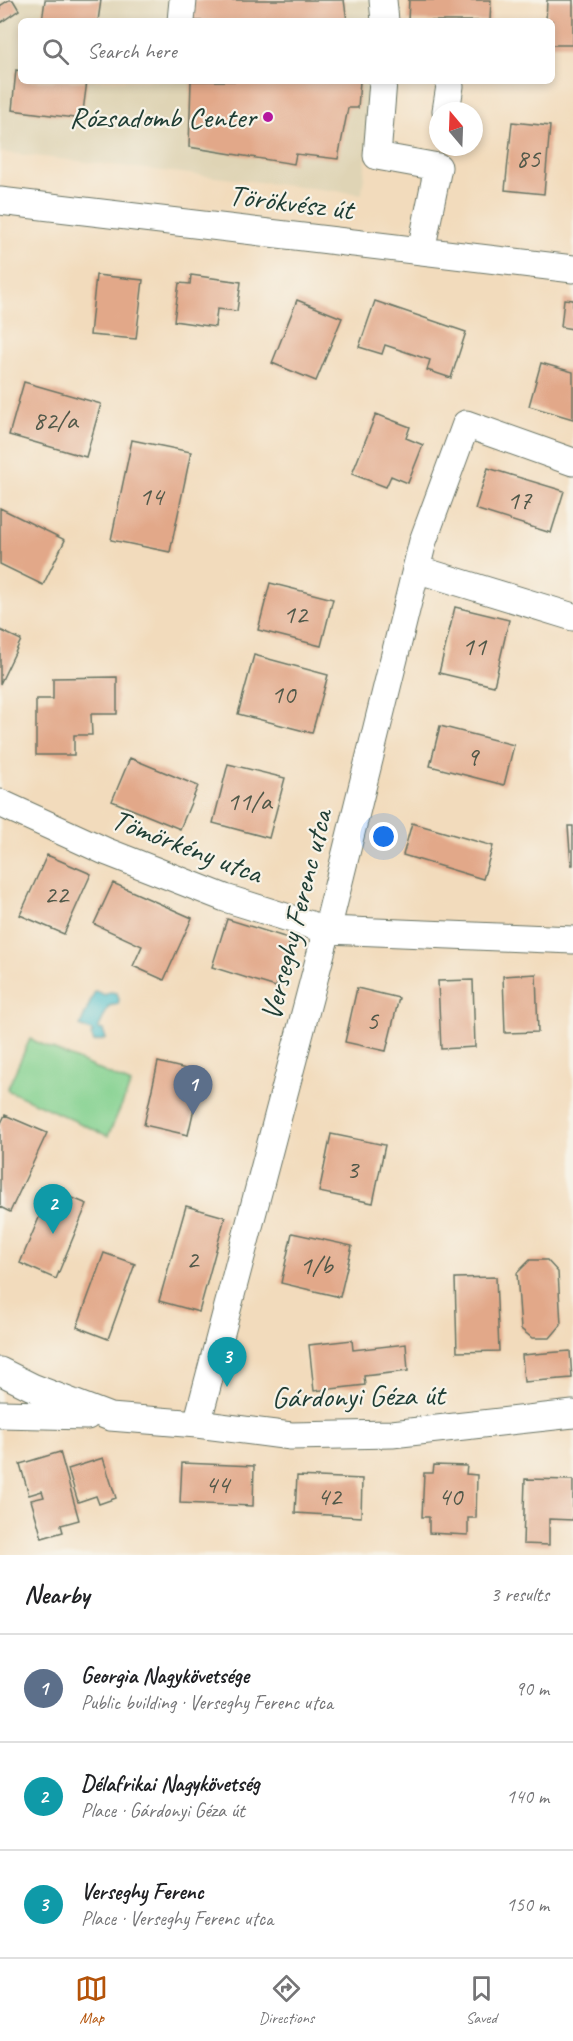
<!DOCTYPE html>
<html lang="en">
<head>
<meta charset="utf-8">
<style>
  :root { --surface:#fff; --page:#f6f6f6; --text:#202124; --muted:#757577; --line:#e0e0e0; --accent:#b45309 }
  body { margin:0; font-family:Caveat,sans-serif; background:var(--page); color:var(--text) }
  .compass { position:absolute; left:429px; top:102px; width:54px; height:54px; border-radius:50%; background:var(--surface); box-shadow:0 3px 9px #0003; rotate:341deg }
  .you { position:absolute; left:384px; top:837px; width:21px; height:21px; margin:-15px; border:4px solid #fff; border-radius:50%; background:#1a73e8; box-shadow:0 0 0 9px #1a73e833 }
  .badge { display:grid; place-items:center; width:39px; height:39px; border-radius:50%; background:var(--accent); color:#fff; font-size:20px; font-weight:700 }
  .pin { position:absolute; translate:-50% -50px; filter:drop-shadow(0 2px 3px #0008) }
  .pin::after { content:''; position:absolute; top:32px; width:21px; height:18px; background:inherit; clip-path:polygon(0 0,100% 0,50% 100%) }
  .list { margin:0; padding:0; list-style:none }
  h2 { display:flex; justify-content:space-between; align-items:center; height:78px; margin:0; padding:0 24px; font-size:26px }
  h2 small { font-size:20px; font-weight:400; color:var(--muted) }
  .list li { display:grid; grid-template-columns:39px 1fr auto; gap:18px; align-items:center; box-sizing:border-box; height:108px; padding:0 24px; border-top:2px solid var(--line) }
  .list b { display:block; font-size:22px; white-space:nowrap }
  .list p { margin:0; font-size:20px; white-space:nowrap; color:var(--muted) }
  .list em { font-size:20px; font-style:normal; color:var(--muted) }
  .icon { flex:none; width:33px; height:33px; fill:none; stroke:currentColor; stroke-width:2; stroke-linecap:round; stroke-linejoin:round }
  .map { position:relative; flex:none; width:573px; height:1555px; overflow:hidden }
  .search { position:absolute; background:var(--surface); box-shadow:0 3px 9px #0003; left:18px; right:18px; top:18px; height:66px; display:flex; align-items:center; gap:15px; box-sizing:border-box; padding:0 21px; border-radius:9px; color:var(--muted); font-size:22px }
  .sheet { height:402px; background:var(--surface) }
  nav { display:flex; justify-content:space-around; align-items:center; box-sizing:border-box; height:84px; border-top:2px solid var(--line); background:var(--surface); font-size:16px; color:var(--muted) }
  nav a { display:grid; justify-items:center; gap:3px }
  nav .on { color:var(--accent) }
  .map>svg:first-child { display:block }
</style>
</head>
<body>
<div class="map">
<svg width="573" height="1555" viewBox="0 0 573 1555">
  <rect width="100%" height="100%" fill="#f7f3e8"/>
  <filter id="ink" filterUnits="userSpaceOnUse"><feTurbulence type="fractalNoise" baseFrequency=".0167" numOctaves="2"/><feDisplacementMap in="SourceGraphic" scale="12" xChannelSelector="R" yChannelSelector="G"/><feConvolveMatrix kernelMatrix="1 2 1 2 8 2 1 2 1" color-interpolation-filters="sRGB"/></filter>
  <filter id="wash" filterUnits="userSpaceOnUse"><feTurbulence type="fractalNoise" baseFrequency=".008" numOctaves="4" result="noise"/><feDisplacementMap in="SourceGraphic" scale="24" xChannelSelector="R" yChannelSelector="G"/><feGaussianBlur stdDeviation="1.35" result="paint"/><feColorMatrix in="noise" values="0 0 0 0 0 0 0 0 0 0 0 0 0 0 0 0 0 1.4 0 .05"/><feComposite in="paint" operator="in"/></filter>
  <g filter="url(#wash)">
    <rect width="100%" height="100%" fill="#f2dbbc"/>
    <!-- built -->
    <path fill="#dfd4b5" d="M0,0H371L373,21H21V81H375L362,194L0,152Z"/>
    <!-- green -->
    <path fill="#84d190" stroke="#528762" stroke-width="1.5" d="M30,1039L131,1084L108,1136L7,1090Z"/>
    <!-- water -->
    <path fill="#54c1cc" stroke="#3a7f80" stroke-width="1.5" d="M95,991L105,995L110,992L117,993L119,999L118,1004L109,1006L98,1029L103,1030L106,1039L94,1042L91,1035L93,1032L80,1026Z"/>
    <g id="blocks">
      <!-- building -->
      <path fill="#e2a889" d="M9,0H13L19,10L0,23V6Z
        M45,0H101L98,21H42Z
        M190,0H344L347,21H190Z
        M409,0H491L490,21H408Z
        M547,0H573V45H552V21H546Z
        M16,70L21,71V81H87L82,119L12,110Z
        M191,81H360L358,108H348L338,159L296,154L294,164L189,147Z
        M512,122L550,126L544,194L505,190Z
        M96,275L143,280L136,339L90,335Z
        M191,275L241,282L237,311L217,309L215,327L174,321L179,283L190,284Z
        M564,299L573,300V329L561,327Z
        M297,300L342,318L316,381L272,363Z
        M375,301L466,332L451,378L427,370L430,360L385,345L382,354L359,347Z
        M541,363L573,372V419L529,406Z
        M24,382L101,404L86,457L9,435Z
        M376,414L410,427L406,438L423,445L408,483L391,476L386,487L352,474Z
        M132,440L191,452L170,552L111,540Z
        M488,468L564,491L551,533L475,509Z
        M0,508L65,540L43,585L0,564Z
        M270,583L333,599L321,646L258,630Z
        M455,607L509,620L494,686L439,673Z
        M0,630L21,640L0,684Z
        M254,655L328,675L312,733L238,714Z
        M117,677V714H91L92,735H74V755H36V699H53V678Z
        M440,726L514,745L504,785L430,766Z
        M130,758L198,786L180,829L112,801Z
        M228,764L285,778L269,838L213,823Z
        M412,823L493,846L483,879L403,855Z
        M568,826H573V865H571Z
        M47,855L91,874L64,934L20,915Z
        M113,883L192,918L164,980L133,966L142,946L94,924Z
        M227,919L291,939L276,987L212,967Z
        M536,974L538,1032L505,1033L503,976Z
        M473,980L475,1047L441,1049L438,981Z
        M357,988L399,998L386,1051L345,1042Z
        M158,1062L202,1073L188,1135L144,1125Z
        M5,1115L47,1133L10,1212L0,1207V1125Z
        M331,1134L385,1145L373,1203L319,1192Z
        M51,1189L87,1204L56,1279L20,1263Z
        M186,1206L225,1217L199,1312L159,1301Z
        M292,1233L352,1246L340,1297L281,1283Z
        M104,1253L135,1264L108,1339L77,1327Z
        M530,1260H547L558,1272L561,1325L550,1338H532L521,1329L517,1273Z
        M496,1277L499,1351L457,1352L455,1278Z
        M352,1340L353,1350L406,1344L408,1371L364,1376L365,1385L314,1391L309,1345Z
        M570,1351L572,1378L524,1382L522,1355Z
        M60,1452L79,1520L61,1525L63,1532L42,1538L31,1500L44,1497L42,1491L29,1495L20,1464Z
        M103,1458L116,1498L99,1504L96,1496L78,1502L68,1469Z
        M182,1463L254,1466L253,1506L180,1503Z
        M434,1465L467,1466L466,1474L477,1475L476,1518H468V1535L429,1533V1517H422L424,1473H433Z
        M297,1476L362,1479L361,1517L295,1513Z
        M525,1479L573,1480V1520L549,1519V1545L523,1544Z"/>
    </g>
  </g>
  <g filter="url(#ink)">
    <use href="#blocks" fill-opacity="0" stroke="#697464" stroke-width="1.5"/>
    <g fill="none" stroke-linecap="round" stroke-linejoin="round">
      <defs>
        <path id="minor" d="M383,0L385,21
          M181,21L183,0
          M383,81L377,156L438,167L421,251
          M446,111L450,86
          M0,201L573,269
          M416,569L573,617
          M0,803L105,851L225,898L327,930L573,940
          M0,1371L32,1387L110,1417L197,1424L291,1436L392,1434L573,1414
          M0,1414L87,1416
          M197,1424L327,930L423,541L466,424L573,462"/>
      </defs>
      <!-- minor casing -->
      <use href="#minor" stroke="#697464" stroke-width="29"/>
      <!-- minor -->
      <use href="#minor" stroke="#fff" stroke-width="27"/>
    </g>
  </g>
  <!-- markers -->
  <circle fill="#b5179e" stroke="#f7f3e8" stroke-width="2" cx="268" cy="117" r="6"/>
  <g text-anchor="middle" stroke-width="4.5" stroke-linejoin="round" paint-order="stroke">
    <!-- number labels -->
    <g font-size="27" fill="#505849">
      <text x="528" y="167">85</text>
      <text x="55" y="429">82/a</text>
      <text x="151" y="505">14</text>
      <text x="519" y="509">17</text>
      <text x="295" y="623">12</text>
      <text x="474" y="655">11</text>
      <text x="283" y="703">10</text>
      <text x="472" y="765">9</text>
      <text x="249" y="810">11/a</text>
      <text x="56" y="903">22</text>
      <text x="372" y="1029">5</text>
      <text x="352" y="1178">3</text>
      <text x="192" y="1268">2</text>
      <text x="316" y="1274">1/b</text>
      <text x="217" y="1493">44</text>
      <text x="329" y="1505">42</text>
      <text x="450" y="1505">40</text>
    </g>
    <!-- poi labels -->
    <g font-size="30" fill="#1f3d34" stroke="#f7f3e8" text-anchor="end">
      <text x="256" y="127">Rózsadomb Center</text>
    </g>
    <!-- street labels -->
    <g font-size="30" fill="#1f3d34" stroke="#f7f3e8">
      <text transform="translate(291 202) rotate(7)" y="10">Törökvész út</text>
      <text transform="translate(187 846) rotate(21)" y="10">Tömörkény utca</text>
      <text transform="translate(296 915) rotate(-76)" y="10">Verseghy Ferenc utca</text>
      <text transform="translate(358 1396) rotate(-1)" y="10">Gárdonyi Géza út</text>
    </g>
  </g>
</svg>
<svg class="compass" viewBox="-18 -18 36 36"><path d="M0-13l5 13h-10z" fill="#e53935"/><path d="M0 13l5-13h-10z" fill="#757577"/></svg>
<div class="you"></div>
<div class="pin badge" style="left:193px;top:1115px;background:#5c6f8a">1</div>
<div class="pin badge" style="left:53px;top:1234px;background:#0f9aa8">2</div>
<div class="pin badge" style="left:227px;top:1387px;background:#0f9aa8">3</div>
<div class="search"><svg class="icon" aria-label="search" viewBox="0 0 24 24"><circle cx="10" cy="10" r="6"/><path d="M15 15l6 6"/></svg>Search here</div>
</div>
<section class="sheet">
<h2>Nearby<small>3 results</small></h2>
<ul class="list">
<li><span class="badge" style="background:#5c6f8a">1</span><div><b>Georgia Nagykövetsége</b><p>Public building · Verseghy Ferenc utca</p></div><em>90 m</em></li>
<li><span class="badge" style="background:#0f9aa8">2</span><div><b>Délafrikai Nagykövetség</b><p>Place · Gárdonyi Géza út</p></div><em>140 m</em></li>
<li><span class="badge" style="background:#0f9aa8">3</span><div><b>Verseghy Ferenc</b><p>Place · Verseghy Ferenc utca</p></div><em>150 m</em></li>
</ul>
</section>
<nav>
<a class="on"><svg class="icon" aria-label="map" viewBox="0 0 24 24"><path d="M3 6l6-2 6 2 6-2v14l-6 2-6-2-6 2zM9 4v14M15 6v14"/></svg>Map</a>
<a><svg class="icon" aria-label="directions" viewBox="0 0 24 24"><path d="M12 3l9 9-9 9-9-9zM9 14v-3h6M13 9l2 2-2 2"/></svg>Directions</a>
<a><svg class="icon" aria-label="saved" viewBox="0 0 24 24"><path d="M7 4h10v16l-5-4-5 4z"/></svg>Saved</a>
</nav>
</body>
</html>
